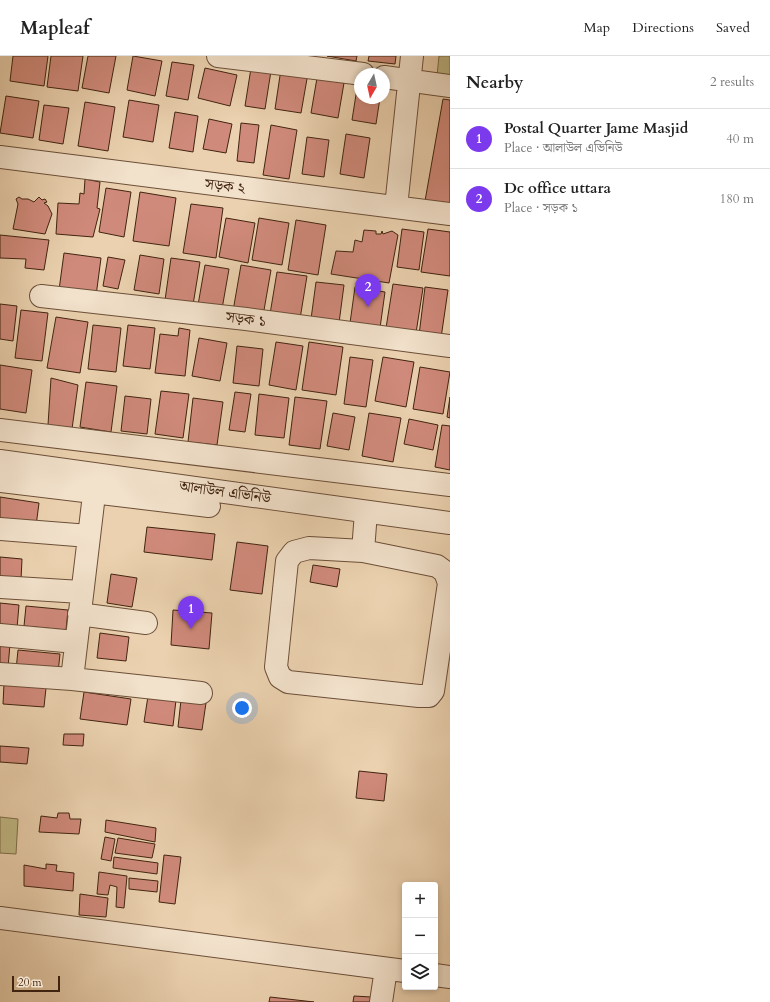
<!DOCTYPE html>
<html lang="en">
<head>
<meta charset="utf-8">
<style>
  :root { --surface:#fff; --page:#f6f6f6; --text:#222; --muted:#767676; --line:#e0e0e0; --accent:#7c3aed }
  body { margin:0; font-family:Cardo,"Noto Serif Bengali",serif; background:var(--page); color:var(--text) }
  .controls { position:absolute; right:12px; bottom:12px; display:grid; overflow:hidden; border-radius:4px; box-shadow:0 2px 6px #0003 }
  .controls button { width:36px; height:36px; display:grid; place-items:center; padding:0; border:0; border-bottom:1px solid var(--line); background:var(--surface); color:var(--text); font:20px sans-serif }
  .compass { position:absolute; left:354px; top:12px; width:36px; height:36px; border-radius:50%; background:var(--surface); box-shadow:0 2px 6px #0003; rotate:189deg }
  .scale { position:absolute; left:12px; bottom:10px; width:48px; box-sizing:border-box; padding-left:4px; border:2px solid #412410; border-top:0; font-size:11px; line-height:14px; white-space:nowrap; color:#412410; -webkit-text-stroke:3px #f2e1cb; paint-order:stroke }
  .you { position:absolute; left:242px; top:652px; width:14px; height:14px; margin:-10px; border:3px solid #fff; border-radius:50%; background:#1a73e8; box-shadow:0 0 0 6px #1a73e833 }
  .badge { display:grid; place-items:center; width:26px; height:26px; border-radius:50%; background:var(--accent); color:#fff; font-size:13px; font-weight:700 }
  .pin { position:absolute; translate:-50% -33px; filter:drop-shadow(0 1px 2px #0008) }
  .pin::after { content:''; position:absolute; top:21px; width:14px; height:12px; background:inherit; clip-path:polygon(0 0,100% 0,50% 100%) }
  .list { margin:0; padding:0; list-style:none }
  h2 { display:flex; justify-content:space-between; align-items:center; height:52px; margin:0; padding:0 16px; font-size:17px }
  h2 small { font-size:13px; font-weight:400; color:var(--muted) }
  .list li { display:grid; grid-template-columns:26px 1fr auto; gap:12px; align-items:center; box-sizing:border-box; height:60px; padding:0 16px; border-top:1px solid var(--line) }
  .list b { display:block; font-size:15px; white-space:nowrap }
  .list p { margin:0; font-size:13px; white-space:nowrap; color:var(--muted) }
  .list em { font-size:13px; font-style:normal; color:var(--muted) }
  .icon { flex:none; width:22px; height:22px; fill:none; stroke:currentColor; stroke-width:2; stroke-linecap:round; stroke-linejoin:round }
  .map { position:relative; flex:none; width:450px; height:946px; overflow:hidden }
  header { display:flex; align-items:center; gap:24px; box-sizing:border-box; height:56px; padding:0 20px; background:var(--surface); border-bottom:1px solid var(--line) }
  header strong { font-size:19px }
  nav { display:flex; gap:22px; margin-inline-start:auto; font-size:14px }
  main { display:flex }
  aside { flex:1; background:var(--surface) }
  .map>svg:first-child { display:block }
</style>
</head>
<body>
<header>
<strong>Mapleaf</strong>
<nav><a>Map</a><a>Directions</a><a>Saved</a></nav>
</header>
<main>
<div class="map">
<svg width="450" height="946" viewBox="0 0 450 946">
  <rect width="100%" height="100%" fill="#ebd1af"/>
  <filter id="stains"><feTurbulence type="fractalNoise" baseFrequency=".005" numOctaves="4"/><feColorMatrix values="0 0 0 0 .2 0 0 0 0 .09 0 0 0 0 .02 0 0 0 .5 -.17"/></filter>
  <radialGradient id="worn" r=".72"><stop offset=".6" stop-color="#630" stop-opacity="0"/><stop offset="1" stop-color="#630" stop-opacity=".3"/></radialGradient>
  <!-- green -->
  <path fill="#c0b985" stroke="#806e4a" d="M439,0H450V21L437,20Z
    M0,761L18,763L16,798L0,797Z"/>
  <!-- building -->
  <path fill="#d08a7b" stroke="#412410" d="M13,0H48L44,30L10,25Z
    M51,0H83L78,35L47,31Z
    M88,0H116L109,37L82,32Z
    M133,0L162,5L155,40L127,34Z
    M327,0H357L356,5Z
    M369,0H396L395,8L368,5Z
    M172,6L194,9L188,44L166,40Z
    M205,12L237,19L230,50L198,42Z
    M251,12L271,15L265,53L245,50Z
    M281,13L308,17L301,57L275,53Z
    M317,22L344,27L338,62L311,57Z
    M358,26H360V42H380L376,68L352,64Z
    M6,40L39,45L33,82L0,77Z
    M443,43L450,44V148L425,145Z
    M129,44L159,49L153,86L123,81Z
    M85,46L115,51L108,95L78,90Z
    M44,49L69,52L63,88L39,84Z
    M175,56L198,60L193,96L169,92Z
    M209,63L232,68L226,97L203,93Z
    M241,67L259,69L254,107L237,105Z
    M271,69L297,74L289,123L263,119Z
    M346,78L370,82L364,122L340,118Z
    M307,81L329,84L324,121L302,118Z
    M85,123L100,126L97,152L100,153L93,181L56,178L58,147L79,148L80,137L84,138Z
    M106,132L131,136L124,181L99,176Z
    M140,136L176,142L169,190L133,185Z
    M19,141L22,143H28L34,146L39,141L42,144L45,143L47,146L44,147L48,150L52,158L45,178L13,173L18,148L16,143Z
    M191,148L223,152L216,202L183,197Z
    M226,162L255,167L248,207L219,201Z
    M259,162L289,167L282,209L252,204Z
    M296,164L326,169L318,219L288,214Z
    M402,173L424,176L419,214L397,211Z
    M428,173L450,176V220L421,216Z
    M364,174L376,175V178H381L382,175L383,178L392,175L398,179L389,227L331,218L336,195L353,196L355,184L362,186Z
    M0,179L49,184L44,214L25,212L26,203L0,202Z
    M64,197L101,202L96,240L59,234Z
    M140,199L164,203L159,238L134,234Z
    M108,201L125,204L118,233L103,230Z
    M171,202L200,206L193,249L165,244Z
    M205,209L229,213L222,253L198,249Z
    M241,209L271,214L263,260L233,255Z
    M277,216L307,220L300,263L270,258Z
    M316,226L344,229L339,267L311,263Z
    M393,228L423,232L416,277L386,272Z
    M355,231L385,236L380,272L350,267Z
    M425,231L448,234L441,282L419,279Z
    M0,248L17,250L13,285L0,283Z
    M21,254L48,257L42,305L15,302Z
    M56,261L88,266L80,317L47,312Z
    M93,269L121,272L116,316L88,313Z
    M128,269L155,272L150,313L123,310Z
    M179,272L190,274L185,320L155,317L160,278L178,280Z
    M199,282L227,287L220,325L192,320Z
    M276,286L303,290L296,334L269,329Z
    M309,286L343,291L336,339L302,334Z
    M237,290L263,293L259,330L233,327Z
    M350,301L373,304L366,351L344,348Z
    M383,301L414,306L406,351L375,345Z
    M0,309L32,314L26,357L0,353Z
    M420,311L450,316L443,358L413,353Z
    M51,322L78,329L72,373L48,369Z
    M86,326L117,330L111,376L80,371Z
    M161,335L189,338L183,382L155,378Z
    M235,336L251,338L245,376L229,374Z
    M259,338L289,342L284,382L255,379Z
    M125,340L151,343L147,378L121,375Z
    M295,341L327,345L320,393L289,389Z
    M450,341V362L447,361Z
    M193,342L223,346L217,389L188,386Z
    M333,357L355,361L349,394L327,390Z
    M369,357L401,362L393,406L362,400Z
    M409,363L438,369L433,394L404,388Z
    M442,369L450,370V414L435,411Z
    M0,441L39,447L36,470L0,464Z
    M147,471L215,478L212,504L144,496Z
    M237,486L268,490L262,538L230,534Z
    M0,501L22,503L21,524L0,522Z
    M313,509L340,513L337,531L310,526Z
    M111,518L137,522L132,551L107,547Z
    M0,547L19,549L17,572L0,570Z
    M26,550L68,554L66,574L24,570Z
    M173,554L212,557L209,593L171,589Z
    M100,577L129,581L126,605L97,602Z
    M0,588H10L8,612L0,611Z
    M18,594L60,598L58,617L16,614Z
    M4,628L46,632L44,651L3,648Z
    M84,636L131,643L127,669L80,663Z
    M148,640L176,644L173,670L144,666Z
    M181,644L206,647L202,674L178,671Z
    M64,678H84L83,690L63,689Z
    M0,690L29,692L27,708L0,706Z
    M359,715L387,718L384,745L356,742Z
    M58,757H69L70,763H81L79,778L39,776L41,760L57,762Z
    M106,764L156,772L155,786L105,776Z
    M105,781L115,783L111,805L101,803Z
    M118,782L155,788L152,802L115,797Z
    M164,799L181,801L175,848L159,846Z
    M114,801L158,807L157,818L113,812Z
    M46,808L57,809L56,815L74,817L73,835L24,830V809L46,813Z
    M99,816L127,820L124,852L116,851L117,831L110,829L108,839L97,838Z
    M129,822L158,825L157,836L129,833Z
    M80,838L108,842L106,861L79,859Z
    M354,940L371,941V946H353Z
    M270,941L314,946H269Z"/>
  <g fill="none" stroke-linecap="round" stroke-linejoin="round">
    <defs>
      <path id="minor" d="M218,0L363,18
        M384,21L450,30
        M0,101L450,158
        M396,151L412,0
        M41,240L246,263L450,290
        M0,374L450,429
        M0,405L450,467
        M0,425L209,450
        M0,473L89,480
        M309,492L363,495L437,510L445,516L449,527L433,635L429,640H419L288,626L280,621L276,611L287,505L294,496Z
        M363,495L366,456
        M0,531L81,536
        M79,558L146,567
        M0,579L75,586
        M0,618L72,623L201,637
        M72,623L96,422
        M0,862L405,915
        M435,919L450,921
        M381,946L386,913"/>
    </defs>
    <!-- minor casing -->
    <use href="#minor" stroke="#6c4f38" stroke-width="24"/>
    <!-- minor -->
    <use href="#minor" stroke="#f2e1cb" stroke-width="22"/>
  </g>
  <g text-anchor="middle" stroke-width="3" stroke-linejoin="round" paint-order="stroke">
    <!-- street labels -->
    <g font-size="15" fill="#412410" stroke="#f2e1cb">
      <text transform="translate(225 130) rotate(7)" y="5">সড়ক ২</text>
      <text transform="translate(246 263) rotate(7)" y="5">সড়ক ১</text>
      <text transform="translate(225 436) rotate(8)" y="5">আলাউল এভিনিউ</text>
    </g>
  </g>
  <rect width="100%" height="100%" filter="url(#stains)"/>
  <rect width="100%" height="100%" fill="url(#worn)"/>
</svg>
<div class="controls">
<button>+</button>
<button>−</button>
<button><svg class="icon" aria-label="layers" viewBox="0 0 24 24"><path d="M12 4l9 5-9 5-9-5zM3 14l9 5 9-5"/></svg></button>
</div>
<svg class="compass" viewBox="-18 -18 36 36"><path d="M0-13l5 13h-10z" fill="#e53935"/><path d="M0 13l5-13h-10z" fill="#767676"/></svg>
<div class="scale">20 m</div>
<div class="you"></div>
<div class="pin badge" style="left:191px;top:573px">1</div>
<div class="pin badge" style="left:368px;top:251px">2</div>
</div>
<aside>
<h2>Nearby<small>2 results</small></h2>
<ul class="list">
<li><span class="badge">1</span><div><b>Postal Quarter Jame Masjid</b><p>Place · আলাউল এভিনিউ</p></div><em>40 m</em></li>
<li><span class="badge">2</span><div><b>Dc office uttara</b><p>Place · সড়ক ১</p></div><em>180 m</em></li>
</ul>
</aside>
</main>
</body>
</html>
